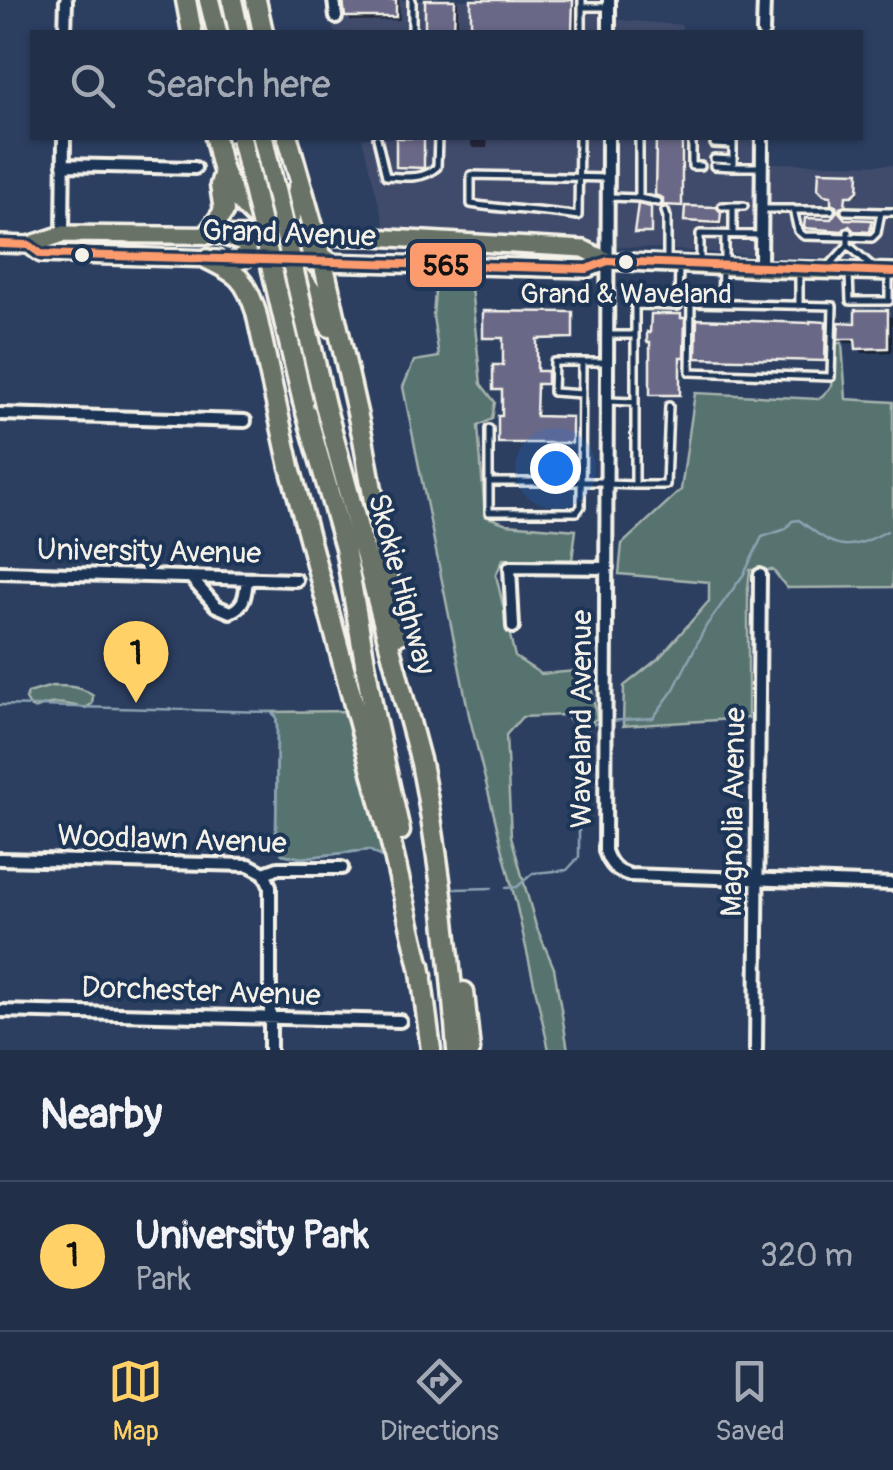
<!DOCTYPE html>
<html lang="en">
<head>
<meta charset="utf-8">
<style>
  :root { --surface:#212f49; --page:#2d3b53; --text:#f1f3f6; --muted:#a2a9b4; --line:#3e4a61; --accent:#ffd166 }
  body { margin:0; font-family:Pangolin,sans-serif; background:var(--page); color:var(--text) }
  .you { position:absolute; left:555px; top:468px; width:35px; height:35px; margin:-25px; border:8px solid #fff; border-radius:50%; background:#1a73e8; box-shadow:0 0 0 15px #1a73e833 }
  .badge { display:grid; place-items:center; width:65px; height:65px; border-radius:50%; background:var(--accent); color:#111; font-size:32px; font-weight:700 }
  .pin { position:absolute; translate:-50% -82px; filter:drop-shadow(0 2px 5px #0008) }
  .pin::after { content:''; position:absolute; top:52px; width:35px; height:30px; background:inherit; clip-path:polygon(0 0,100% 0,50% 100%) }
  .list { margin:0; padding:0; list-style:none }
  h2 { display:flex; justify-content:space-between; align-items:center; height:130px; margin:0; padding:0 40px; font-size:42px }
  h2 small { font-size:32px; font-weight:400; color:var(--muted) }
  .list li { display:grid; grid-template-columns:65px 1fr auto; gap:30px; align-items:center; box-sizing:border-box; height:150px; padding:0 40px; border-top:2px solid var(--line) }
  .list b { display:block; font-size:38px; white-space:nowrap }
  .list p { margin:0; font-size:32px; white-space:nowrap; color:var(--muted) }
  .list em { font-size:32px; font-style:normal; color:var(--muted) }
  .icon { flex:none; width:55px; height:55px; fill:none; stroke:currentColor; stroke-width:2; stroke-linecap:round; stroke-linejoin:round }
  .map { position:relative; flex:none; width:893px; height:1050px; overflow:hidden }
  .search { position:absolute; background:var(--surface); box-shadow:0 2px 8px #0004; left:30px; right:30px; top:30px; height:110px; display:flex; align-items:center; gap:25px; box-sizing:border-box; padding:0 35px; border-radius:0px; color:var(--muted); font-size:38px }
  .sheet { height:280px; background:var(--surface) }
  nav { display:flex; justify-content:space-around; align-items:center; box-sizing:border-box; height:140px; border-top:2px solid var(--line); background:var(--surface); font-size:28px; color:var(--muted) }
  nav a { display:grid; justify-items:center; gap:5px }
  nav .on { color:var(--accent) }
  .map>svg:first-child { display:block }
</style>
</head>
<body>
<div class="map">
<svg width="893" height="1050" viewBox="0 0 893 1050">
  <rect width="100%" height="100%" fill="#2c3f61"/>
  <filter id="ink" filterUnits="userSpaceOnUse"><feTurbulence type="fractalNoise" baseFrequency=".01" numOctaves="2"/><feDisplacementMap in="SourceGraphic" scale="20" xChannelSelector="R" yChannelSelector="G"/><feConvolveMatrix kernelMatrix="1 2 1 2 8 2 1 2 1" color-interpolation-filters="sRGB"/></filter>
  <g filter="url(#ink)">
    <!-- built -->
    <path fill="#3f4b6c" d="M325,0H618L619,20L682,25V32H334Z
      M362,138H767L768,163L893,165V260L780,257L386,231Z"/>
    <!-- green -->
    <path fill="#567370" stroke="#a5b2ac" stroke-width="2.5" d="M470,278L481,384L495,402L492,419L478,426L485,516L507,524L576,530L572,560L503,559L496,575L515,657L541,674L588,670L597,718L580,733L566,715L522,717L506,735L511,836L536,926L554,968L568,1050H549L516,903L469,715L403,387L414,361L439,357L433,316L436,279Z
      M836,343H842L846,399L893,402V587L787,588L773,570H750L748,588V718L623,726L624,686L659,658L709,601V582L619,574L622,544L681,490L695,393L819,399L832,386Z
      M52,686C67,686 82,686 93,696L92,704L85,708C67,704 52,700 35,709L31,708L26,699L28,693Z
      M347,711L377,816L383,858L369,850L301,858L282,854L276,837L277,727L276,716L271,712Z"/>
    <!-- shadow -->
    <path fill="#0007" d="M346,0H399L400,20L351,21L347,16Z
      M427,0H458V32H427Z
      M474,0L572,1L575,4V32H473Z
      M471,138H488L487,148H474L471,145Z
      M494,138H559V139Z
      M658,138H679L684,141L683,207L668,206L665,199L658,194Z
      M858,174L859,193L854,197L846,196V206L841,208L840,217L844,221L871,222V232H858L852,226L844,231L809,229L807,227L832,221L840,212L833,196H828L821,188Z
      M715,210L723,218L722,225L690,223L687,220Z
      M887,313L892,318V352L863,353L858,348V343H845L841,338Z
      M572,314L573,339H537V374L548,375V384H537V419H571L573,444H502L505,390L496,389L505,367V339L486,337Z
      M825,324L826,361L699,357Z"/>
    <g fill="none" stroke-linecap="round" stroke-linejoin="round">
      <!-- stream -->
      <path stroke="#8ba3b1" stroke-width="2.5" d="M0,705L271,712L276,716L277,727L276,837L282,854L301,858L369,850L383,858L387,865
        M608,721L653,718L674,689L706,626L744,574L762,537L786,529L792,521L799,520C835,548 845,554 887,531
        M506,888L517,887L533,873L567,870L579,857V751L590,725L598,723
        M455,889L492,888"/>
    </g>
    <!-- building -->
    <path fill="#6a6787" stroke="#f4f1e8" stroke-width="2.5" d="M343,0H396V17H345Z
      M425,0H455L454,32H425Z
      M471,0H573L572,32H471Z
      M396,138H424V168L396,167Z
      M656,138H682V206L663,205V198L655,195Z
      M819,171L859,172L858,191L852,196H846L845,205L840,207L839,212L845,219L872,220L870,232L854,231L849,226L842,231L804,228L805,218L831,219L837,211L836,206L831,204V196L824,195L818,189Z
      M638,204L651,207V233H634Z
      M685,206L716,207L721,212L720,223L684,221Z
      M855,310H888V348L856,349L855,339H838L839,322L855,323Z
      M483,311L573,312V338L537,339V371H547V384H537L536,416L572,417V443H498V416H502V390H493V365H503V338H483Z
      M651,314H681V318H685L684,357H680V395H650V342H647V332L650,333Z
      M697,319L810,323V321L826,322L825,361L696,358Z"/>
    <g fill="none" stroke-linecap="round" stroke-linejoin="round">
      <defs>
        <path id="lane" d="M412,0V32
          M582,7H609
          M582,32V0
          M377,138L386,176C404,177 423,180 437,167L438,138
          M579,138L578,216C542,210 507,210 471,204V175L608,178
          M692,138V166H701
          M733,138V167H759
          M714,144L733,145
          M714,159L733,160
          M714,166L733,167
          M610,197L639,198V140
          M639,198L658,202
          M722,206H744
          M733,206V233
          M763,209H793L798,231L804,236L848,237V245L872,266
          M794,210H831
          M665,211L667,217V262
          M845,211L881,212
          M848,232V237L872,238L877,233L881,212H893
          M725,235V264
          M700,262V234L761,235
          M830,265L848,245
          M799,273V306
          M849,274L850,301H889V273
          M691,303L833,306L831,377L690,372Z
          M721,304L722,270
          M610,335H634
          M582,394L553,392L554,362H582
          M609,401L633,402
          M489,429V512H577L581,506L582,362H606
          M489,482H606
          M608,484L635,485V305L678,306L679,267
          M635,485H666L669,406"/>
        <path id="street" d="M334,0L336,17
          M65,32L66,0
          M609,32V0
          M763,32L764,0
          M608,138L605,851C610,865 616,871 630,875L893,884
          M63,165L195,168
          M63,234L64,138
          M761,269L762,138
          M0,414L245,421
          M0,572L296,580
          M190,577L216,606L230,612C246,605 245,594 247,579
          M513,627L510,567L607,568
          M0,859L249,865L264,873L278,868H342
          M264,873L270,886V1050
          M0,1011L400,1021
          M756,1050L760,575"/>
        <path id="primary" d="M0,244L29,245L63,234L373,237L584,249L608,261L770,269L893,272
          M29,245L41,254L217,259
          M280,261L587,269L608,261"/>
        <path id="highway" d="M186,0L192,32
          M209,0L217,32
          M232,0L239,32
          M256,0L263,32
          M215,138C218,150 220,164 225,176C241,216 288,244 327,260
          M288,138L323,262L363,439L398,635
          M208,234L224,211L220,185L223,175
          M219,234C262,246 291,258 316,298C321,307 325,317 330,327
          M207,259C238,274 245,278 256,312L290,467L389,835L422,976
          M239,260C275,244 293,227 298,188
          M303,402L345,548L374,714L400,831
          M325,405L421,763C440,858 450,954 457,1050
          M420,965L431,1050
          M464,992L470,1050"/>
      </defs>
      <!-- lane casing -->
      <use href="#lane" stroke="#f4f1e8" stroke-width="12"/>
      <!-- street casing -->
      <use href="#street" stroke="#f4f1e8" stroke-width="18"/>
      <!-- primary casing -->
      <use href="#primary" stroke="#f4f1e8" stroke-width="22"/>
      <!-- highway casing -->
      <use href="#highway" stroke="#f4f1e8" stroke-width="25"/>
      <!-- lane -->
      <use href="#lane" stroke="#1d3557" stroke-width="5"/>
      <!-- street -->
      <use href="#street" stroke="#1d3557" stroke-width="10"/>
      <!-- primary -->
      <use href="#primary" stroke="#687266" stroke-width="15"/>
      <!-- highway -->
      <use href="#highway" stroke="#687266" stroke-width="18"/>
      <defs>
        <path id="highway-bridge" d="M241,138L303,402
          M263,138L325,405"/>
      </defs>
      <!-- highway-bridge casing -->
      <use href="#highway-bridge" stroke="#f4f1e8" stroke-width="25" stroke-linecap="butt"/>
      <!-- highway-bridge -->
      <use href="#highway-bridge" stroke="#687266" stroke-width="18"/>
      <defs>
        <path id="bus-1" d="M0,244L29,245L41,254L587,269L608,261L893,272"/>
      </defs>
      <!-- bus-1 casing -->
      <use href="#bus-1" stroke="#1d3557" stroke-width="15"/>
      <!-- bus-1 -->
      <use href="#bus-1" stroke="#fc9b6d" stroke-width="8"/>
    </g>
  </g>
  <!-- markers -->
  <g fill="#f4f1e8" stroke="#1d3557" stroke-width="4">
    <circle cx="82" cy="255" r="9"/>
    <circle cx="626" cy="262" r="9"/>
  </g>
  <g text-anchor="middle" stroke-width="8" stroke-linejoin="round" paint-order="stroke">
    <!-- bus labels -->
    <g font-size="28" fill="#f4f1e8" stroke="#1d3557">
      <text x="626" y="303">Grand &amp; Waveland</text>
    </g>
    <!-- street labels -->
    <g font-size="30" fill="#f4f1e8" stroke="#1d3557">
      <text transform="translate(289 233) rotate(2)" y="10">Grand Avenue</text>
      <text transform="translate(149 551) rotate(1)" y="10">University Avenue</text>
      <text transform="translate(402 584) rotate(75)" y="10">Skokie Highway</text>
      <text transform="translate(581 719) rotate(-90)" y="10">Waveland Avenue</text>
      <text transform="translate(733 812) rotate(-89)" y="10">Magnolia Avenue</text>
      <text transform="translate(172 839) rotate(2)" y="10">Woodlawn Avenue</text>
      <text transform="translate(201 991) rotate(2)" y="10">Dorchester Avenue</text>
    </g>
  </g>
  <rect stroke="#1d3557" stroke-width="4" x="408" y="241" width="76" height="48" rx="10" fill="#fc9b6d"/>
  <g font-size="28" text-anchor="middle" font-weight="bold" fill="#111">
    <text x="446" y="275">565</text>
  </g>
</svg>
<div class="you"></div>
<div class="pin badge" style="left:136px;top:703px">1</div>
<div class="search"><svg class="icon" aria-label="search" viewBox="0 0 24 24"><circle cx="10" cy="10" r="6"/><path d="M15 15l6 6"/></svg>Search here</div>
</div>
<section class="sheet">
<h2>Nearby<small></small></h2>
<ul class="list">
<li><span class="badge">1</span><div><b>University Park</b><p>Park</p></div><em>320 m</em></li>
</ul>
</section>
<nav>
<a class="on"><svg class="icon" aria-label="map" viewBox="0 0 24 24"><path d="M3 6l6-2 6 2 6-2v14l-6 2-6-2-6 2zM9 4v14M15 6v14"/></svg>Map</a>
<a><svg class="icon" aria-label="directions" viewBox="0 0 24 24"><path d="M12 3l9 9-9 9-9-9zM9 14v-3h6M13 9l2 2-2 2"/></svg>Directions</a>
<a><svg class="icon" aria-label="saved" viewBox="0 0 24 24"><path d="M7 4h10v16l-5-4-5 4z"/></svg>Saved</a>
</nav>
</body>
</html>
